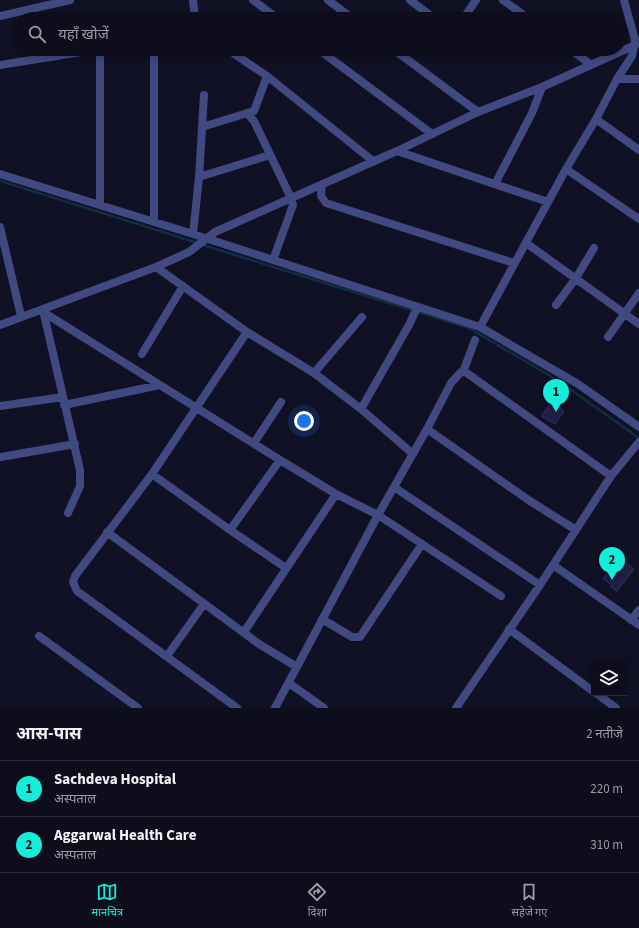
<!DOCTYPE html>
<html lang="hi">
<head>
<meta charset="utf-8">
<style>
  :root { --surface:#0d0d1c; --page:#1b1b29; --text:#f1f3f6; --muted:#9a9ca3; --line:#2d2d3b; --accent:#13edda }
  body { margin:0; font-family:"Source Sans 3","Noto Sans Devanagari",sans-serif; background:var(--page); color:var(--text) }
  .controls { position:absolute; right:12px; bottom:12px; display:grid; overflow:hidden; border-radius:0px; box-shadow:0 2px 6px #0003 }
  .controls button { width:36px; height:36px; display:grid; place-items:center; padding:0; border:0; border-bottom:1px solid var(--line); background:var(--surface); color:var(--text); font:20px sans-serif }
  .you { position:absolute; left:304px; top:421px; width:14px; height:14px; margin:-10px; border:3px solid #fff; border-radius:50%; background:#1a73e8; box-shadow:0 0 0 6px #1a73e833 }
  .badge { display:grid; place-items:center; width:26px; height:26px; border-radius:50%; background:var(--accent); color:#111; font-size:13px; font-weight:700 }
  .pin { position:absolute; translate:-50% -33px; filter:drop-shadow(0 1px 2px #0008) }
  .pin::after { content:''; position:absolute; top:21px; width:14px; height:12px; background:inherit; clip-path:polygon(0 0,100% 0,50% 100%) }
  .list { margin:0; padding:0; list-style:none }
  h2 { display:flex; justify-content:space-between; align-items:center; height:52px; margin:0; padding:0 16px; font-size:17px }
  h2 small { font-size:13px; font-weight:400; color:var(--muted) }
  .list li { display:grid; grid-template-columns:26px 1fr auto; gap:12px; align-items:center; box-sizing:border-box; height:56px; padding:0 16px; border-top:1px solid var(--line) }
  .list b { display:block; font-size:15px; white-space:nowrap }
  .list p { margin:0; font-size:13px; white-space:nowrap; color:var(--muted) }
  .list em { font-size:13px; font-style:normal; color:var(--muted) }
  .icon { flex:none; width:22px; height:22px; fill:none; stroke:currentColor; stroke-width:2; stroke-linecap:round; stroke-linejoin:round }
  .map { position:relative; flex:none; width:639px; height:708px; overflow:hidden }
  .search { position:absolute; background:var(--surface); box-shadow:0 2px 6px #0003; left:12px; right:12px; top:12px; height:44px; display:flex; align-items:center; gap:10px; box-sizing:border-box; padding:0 14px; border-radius:22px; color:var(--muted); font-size:15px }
  .sheet { height:164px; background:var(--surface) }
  nav { display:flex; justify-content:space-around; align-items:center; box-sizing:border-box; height:56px; border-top:1px solid var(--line); background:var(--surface); font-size:11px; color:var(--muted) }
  nav a { display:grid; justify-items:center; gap:2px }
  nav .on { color:var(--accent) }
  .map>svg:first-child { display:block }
</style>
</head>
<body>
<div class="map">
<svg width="639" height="708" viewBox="0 0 639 708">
  <rect width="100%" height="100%" fill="#111125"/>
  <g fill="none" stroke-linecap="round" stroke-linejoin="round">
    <!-- stream -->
    <path stroke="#102d44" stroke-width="2.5" d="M0,181L198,243
      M203,245L469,328L557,380L639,438"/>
  </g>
  <!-- building -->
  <path fill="#1f1e44" stroke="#33326e" d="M552,402L564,411L555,424L541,416Z
    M619,558L634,569L617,591L611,587L612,585L603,579Z"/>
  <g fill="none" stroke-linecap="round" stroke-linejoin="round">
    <!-- minor -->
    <path stroke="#404980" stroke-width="8" d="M193,0L195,19
      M253,0L278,19
      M328,0L353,19
      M410,0L435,19
      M503,0L529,19
      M0,16L70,0
      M463,19L476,0
      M100,49V205
      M227,49L267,76L373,161
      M318,49L432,134
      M393,49L478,112
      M570,49L590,64
      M0,65L100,49
      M617,79H639
      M247,113L254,121L291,198L293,205L273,260
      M596,119L639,150
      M202,127L254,111L267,76
      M397,151L548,202
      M566,169L639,219
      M0,174L193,234L480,327L578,384L639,427
      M199,177L270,155
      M322,184L321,196L326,203L514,263
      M495,184L532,113L542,87
      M154,222V49
      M0,227L21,316
      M193,234L199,177L204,95
      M526,243L639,324
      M156,267L247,332L314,373L361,409L413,454
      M556,305L576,278L594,248
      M43,310L80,470V486L68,513
      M43,312L280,460L336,494L378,515L501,596
      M0,325L156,267L189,252L215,232L397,151L478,112L542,87L635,45
      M480,327L566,169L596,119L617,79L632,56L635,40L624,0
      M608,337L639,293
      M142,354L183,286
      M463,372L475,340
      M314,373L362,317
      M64,405L160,385
      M0,406L63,397
      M361,409L409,325L417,308
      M427,429L530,501L576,530
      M254,443L281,402
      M1,457L75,444
      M152,474L230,530L286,568
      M394,487L540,585
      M230,530L280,460
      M107,532L259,644L297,667
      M553,565L639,625
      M322,619L352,637H360L422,544
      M631,620L639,610
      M509,629L594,692
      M244,632L336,494
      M39,636L138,708
      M167,656L204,604
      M289,683L324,708
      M596,693L616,708
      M237,708L77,591L73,582L75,576L152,474L247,332
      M275,708L378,515L427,429L451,383L461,372H465L471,376L611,476
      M456,708L540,585L611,476L639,442"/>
  </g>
</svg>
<div class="controls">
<button><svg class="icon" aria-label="layers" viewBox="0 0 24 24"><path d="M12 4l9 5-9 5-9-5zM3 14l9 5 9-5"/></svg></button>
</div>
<div class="you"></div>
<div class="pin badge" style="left:556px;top:412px">1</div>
<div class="pin badge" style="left:612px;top:580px">2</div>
<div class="search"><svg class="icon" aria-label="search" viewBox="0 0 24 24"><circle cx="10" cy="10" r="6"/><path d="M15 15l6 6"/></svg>यहाँ खोजें</div>
</div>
<section class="sheet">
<h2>आस-पास<small>2 नतीजे</small></h2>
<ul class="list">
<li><span class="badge">1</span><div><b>Sachdeva Hospital</b><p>अस्पताल</p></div><em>220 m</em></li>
<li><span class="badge">2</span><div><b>Aggarwal Health Care</b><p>अस्पताल</p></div><em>310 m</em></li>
</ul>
</section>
<nav>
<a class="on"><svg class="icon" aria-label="map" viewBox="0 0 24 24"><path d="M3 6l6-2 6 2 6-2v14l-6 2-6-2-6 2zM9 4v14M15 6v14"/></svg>मानचित्र</a>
<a><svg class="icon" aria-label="directions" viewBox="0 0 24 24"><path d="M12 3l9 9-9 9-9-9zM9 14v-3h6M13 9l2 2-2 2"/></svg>दिशा</a>
<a><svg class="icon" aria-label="saved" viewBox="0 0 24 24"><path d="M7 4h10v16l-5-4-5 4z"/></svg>सहेजे गए</a>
</nav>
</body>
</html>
